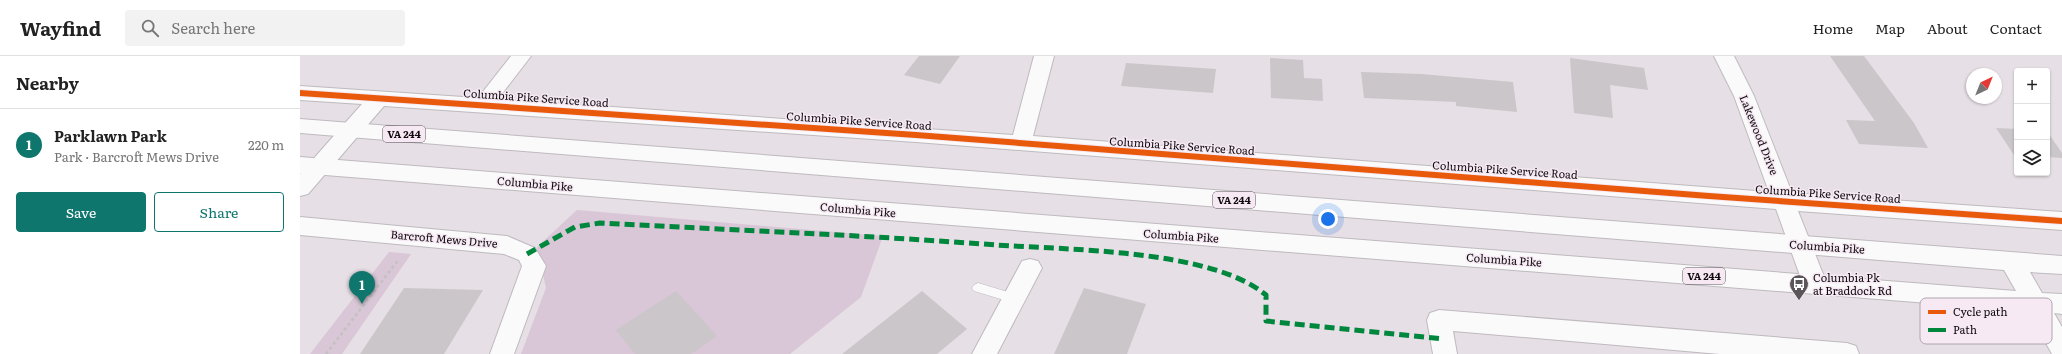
<!DOCTYPE html>
<html lang="en">
<head>
<meta charset="utf-8">
<style>
  :root { --surface:#fff; --page:#f2f2f2; --text:#222; --muted:#767676; --line:#e0e0e0; --accent:#0f766e }
  body { margin:0; font-family:Literata,serif; background:var(--page); color:var(--text) }
  .controls { position:absolute; right:12px; top:12px; display:grid; overflow:hidden; border-radius:4px; box-shadow:0 1px 3px #0004 }
  .controls button { width:36px; height:36px; display:grid; place-items:center; padding:0; border:0; border-bottom:1px solid var(--line); background:var(--surface); color:var(--text); font:20px sans-serif }
  .compass { position:absolute; left:1666px; top:12px; width:36px; height:36px; border-radius:50%; background:var(--surface); box-shadow:0 1px 3px #0004; rotate:43deg }
  .you { position:absolute; left:1028px; top:163px; width:14px; height:14px; margin:-10px; border:3px solid #fff; border-radius:50%; background:#1a73e8; box-shadow:0 0 0 6px #1a73e833 }
  .badge { display:grid; place-items:center; width:26px; height:26px; border-radius:50%; background:var(--accent); color:#fff; font-size:13px; font-weight:700 }
  .pin { position:absolute; translate:-50% -33px; filter:drop-shadow(0 1px 2px #0008) }
  .pin::after { content:''; position:absolute; top:21px; width:14px; height:12px; background:inherit; clip-path:polygon(0 0,100% 0,50% 100%) }
  .list { margin:0; padding:0; list-style:none }
  h2 { display:flex; justify-content:space-between; align-items:center; height:52px; margin:0; padding:0 16px; font-size:17px }
  h2 small { font-size:13px; font-weight:400; color:var(--muted) }
  .list li { display:grid; grid-template-columns:26px 1fr auto; gap:12px; align-items:center; box-sizing:border-box; height:72px; padding:0 16px; border-top:1px solid var(--line) }
  .list b { display:block; font-size:15px; white-space:nowrap }
  .list p { margin:0; font-size:13px; white-space:nowrap; color:var(--muted) }
  .list em { font-size:13px; font-style:normal; color:var(--muted) }
  .actions { display:flex; gap:8px; padding:12px 16px }
  .actions a { flex:1; padding:9px 0; border:1px solid var(--accent); border-radius:4px; text-align:center; font-size:14px; color:var(--accent) }
  .actions .main { background:var(--accent); color:#fff }
  .icon { flex:none; width:22px; height:22px; fill:none; stroke:currentColor; stroke-width:2; stroke-linecap:round; stroke-linejoin:round }
  .map { position:relative; flex:none; width:1762px; height:298px; overflow:hidden }
  header { display:flex; align-items:center; gap:24px; box-sizing:border-box; height:56px; padding:0 20px; background:var(--surface); border-bottom:1px solid var(--line) }
  header strong { font-size:19px }
  nav { display:flex; gap:22px; margin-inline-start:auto; font-size:14px }
  .search { width:280px; height:36px; background:var(--page); display:flex; align-items:center; gap:10px; box-sizing:border-box; padding:0 14px; border-radius:4px; color:var(--muted); font-size:15px }
  main { display:flex }
  aside { flex:1; background:var(--surface) }
  .map>svg:first-child { display:block }
</style>
</head>
<body>
<header>
<strong>Wayfind</strong>
<div class="search"><svg class="icon" aria-label="search" viewBox="0 0 24 24"><circle cx="10" cy="10" r="6"/><path d="M15 15l6 6"/></svg>Search here</div>
<nav><a>Home</a><a>Map</a><a>About</a><a>Contact</a></nav>
</header>
<main>
<aside>
<h2>Nearby<small></small></h2>
<ul class="list">
<li><span class="badge">1</span><div><b>Parklawn Park</b><p>Park · Barcroft Mews Drive</p></div><em>220 m</em></li>
</ul>
<div class="actions"><a class="main">Save</a><a>Share</a></div>
</aside>
<div class="map">
<svg width="1762" height="298" viewBox="0 0 1762 298">
  <rect width="100%" height="100%" fill="#e6dfe5"/>
  <!-- green -->
  <path fill="#d9c6d6" d="M277,154L583,180L561,241L490,298H221L246,232L237,191Z
    M89,196L111,198L42,298H10Z"/>
  <!-- building -->
  <path fill="#cbc6ca" d="M619,0H660L640,28L604,19Z
    M1530,0H1564L1614,67L1628,92L1559,88L1546,64L1575,65Z
    M970,2L1003,4L1004,22L1022,23L1023,45L971,42Z
    M1270,2L1344,12L1348,34L1310,29L1313,62L1274,57Z
    M826,7L916,13L913,37L821,30Z
    M1061,16L1121,18L1213,26L1217,56L1156,50V46L1064,42Z
    M1696,72L1717,73V99H1714Z
    M1747,75L1762,97V102L1747,101Z
    M104,232L183,234L144,298H60Z
    M784,232L846,248L827,298H754Z
    M376,235L417,280L391,298H335L316,274Z
    M622,235L667,273L637,298H542Z"/>
  <g fill="none" stroke-linecap="round" stroke-linejoin="round">
    <defs>
      <path id="lane" d="M678,227L718,239L720,242L718,245L714,247L674,235L672,232L674,229Z"/>
      <path id="street" d="M211,0H231L198,43L713,79L734,0H754L733,80L1469,136L1434,40L1414,0H1434L1454,40L1492,137L1762,156V174L1498,155L1527,228L1523,235L1515,238L1507,235L1503,228L1476,153L616,86L84,50L8,138L0,140V118L62,48L0,44V30L178,42Z
        M0,161L207,180L235,192L246,210L214,298H190L222,210L219,204L204,198L0,179Z
        M730,203L738,205L742,212L697,298H672L722,205Z
        M1139,254L1547,287L1556,290L1559,298H1420L1153,275L1157,298H1133L1127,264L1130,257Z"/>
      <path id="primary" d="M0,63L1762,200V218L1730,216L1742,237L1762,238V258L1754,257L1762,271V298H1752L1728,255L0,117V101L1716,235L1704,214L0,77Z"/>
    </defs>
    <!-- lane casing -->
    <use href="#lane" stroke="#bebabe" stroke-width="1"/>
    <!-- street casing -->
    <use href="#street" stroke="#bebabe" stroke-width="2"/>
    <!-- primary casing -->
    <use href="#primary" stroke="#bebabe" stroke-width="2"/>
    <!-- path -->
    <path stroke="#c3c1c2" stroke-width="2.5" stroke-dasharray="3 3" stroke-linecap="butt" d="M26,298L99,203"/>
    <!-- lane -->
    <use href="#lane" fill="#fbfafb" fill-rule="evenodd"/>
    <!-- street -->
    <use href="#street" fill="#fbfafb" fill-rule="evenodd"/>
    <!-- primary -->
    <use href="#primary" fill="#fbfafb" fill-rule="evenodd"/>
    <!-- quiet -->
    <path stroke="#00873e" stroke-width="5" stroke-dasharray="10 5" stroke-linecap="butt" d="M227,198L275,171L300,167C432,174 564,179 696,189C767,194 911,193 966,239V265L1143,283"/>
    <defs>
      <path id="cycleway" d="M0,37L616,79L1409,140L1762,165"/>
    </defs>
    <!-- cycleway casing -->
    <use href="#cycleway" stroke="#f6e9f3" stroke-width="8"/>
    <!-- cycleway -->
    <use href="#cycleway" stroke="#e8590c" stroke-width="6"/>
  </g>
  <!-- icons -->
  <defs>
    <symbol id="bus-pin" viewBox="-11 -11 22 30"><path d="M0 17L-7.5 6A9.5 9.5 0 1 1 7.5 6Z" fill="#5a5559" stroke="#f6e9f3"/><path d="M-5-6H5V4H4V6H2V4H-2V6H-4V4H-5ZM-3.5-4V0h7V-4ZM-3.5 1.2v1.5H-2V1.2ZM2 1.2v1.5H3.5V1.2Z" fill="#fff"/></symbol>
  </defs>
  <g fill-rule="evenodd">
    <use href="#bus-pin" x="1488" y="217" width="22" height="30"/>
  </g>
  <g text-anchor="middle" stroke-width="3" stroke-linejoin="round" paint-order="stroke">
    <!-- shield labels -->
    <g fill="#f6e9f3" stroke="#544d52" stroke-width="1">
      <rect x="83" y="70" width="42" height="16" rx="3"/>
      <rect x="913" y="136" width="42" height="16" rx="3"/>
      <rect x="1383" y="212" width="42" height="16" rx="3"/>
    </g>
    <g font-size="10" font-weight="bold" fill="#0e0a0d">
      <text x="104" y="82">VA 244</text>
      <text x="934" y="148">VA 244</text>
      <text x="1404" y="224">VA 244</text>
    </g>
    <!-- street labels -->
    <g font-size="11" fill="#0e0a0d" stroke="#f6e9f3">
      <text transform="translate(236 42) rotate(4)" y="4">Columbia Pike Service Road</text>
      <text transform="translate(559 65) rotate(4)" y="4">Columbia Pike Service Road</text>
      <text transform="translate(1459 79) rotate(68)" y="4">Lakewood Drive</text>
      <text transform="translate(882 90) rotate(4)" y="4">Columbia Pike Service Road</text>
      <text transform="translate(1205 114) rotate(4)" y="4">Columbia Pike Service Road</text>
      <text transform="translate(235 128) rotate(5)" y="4">Columbia Pike</text>
      <text transform="translate(1528 138) rotate(4)" y="4">Columbia Pike Service Road</text>
      <text transform="translate(558 154) rotate(5)" y="4">Columbia Pike</text>
      <text transform="translate(881 180) rotate(4)" y="4">Columbia Pike</text>
      <text transform="translate(144 183) rotate(5)" y="4">Barcroft Mews Drive</text>
      <text transform="translate(1527 191) rotate(4)" y="4">Columbia Pike</text>
      <text transform="translate(1204 204) rotate(4)" y="4">Columbia Pike</text>
    </g>
    <!-- poi labels -->
    <g font-size="11" fill="#0e0a0d" stroke="#f6e9f3" text-anchor="start">
      <text x="1513" y="226">Columbia Pk<tspan x="1513" dy="13">at Braddock Rd</tspan></text>
    </g>
  </g>
  <!-- legend -->
  <rect x="1620" y="242" width="132" height="46" rx="6" fill="#f6e9f3" stroke="#b0a6ae" stroke-width="1"/>
  <rect x="1628" y="254" width="18" height="4" fill="#e8590c"/>
  <rect x="1628" y="272" width="18" height="4" fill="#00873e"/>
  <g font-size="11" fill="#0e0a0d">
    <text x="1653" y="260">Cycle path</text>
    <text x="1653" y="278">Path</text>
  </g>
</svg>
<div class="controls">
<button>+</button>
<button>−</button>
<button><svg class="icon" aria-label="layers" viewBox="0 0 24 24"><path d="M12 4l9 5-9 5-9-5zM3 14l9 5 9-5"/></svg></button>
</div>
<svg class="compass" viewBox="-18 -18 36 36"><path d="M0-13l5 13h-10z" fill="#e53935"/><path d="M0 13l5-13h-10z" fill="#767676"/></svg>
<div class="you"></div>
<div class="pin badge" style="left:62px;top:248px">1</div>
</div>
</main>
</body>
</html>
